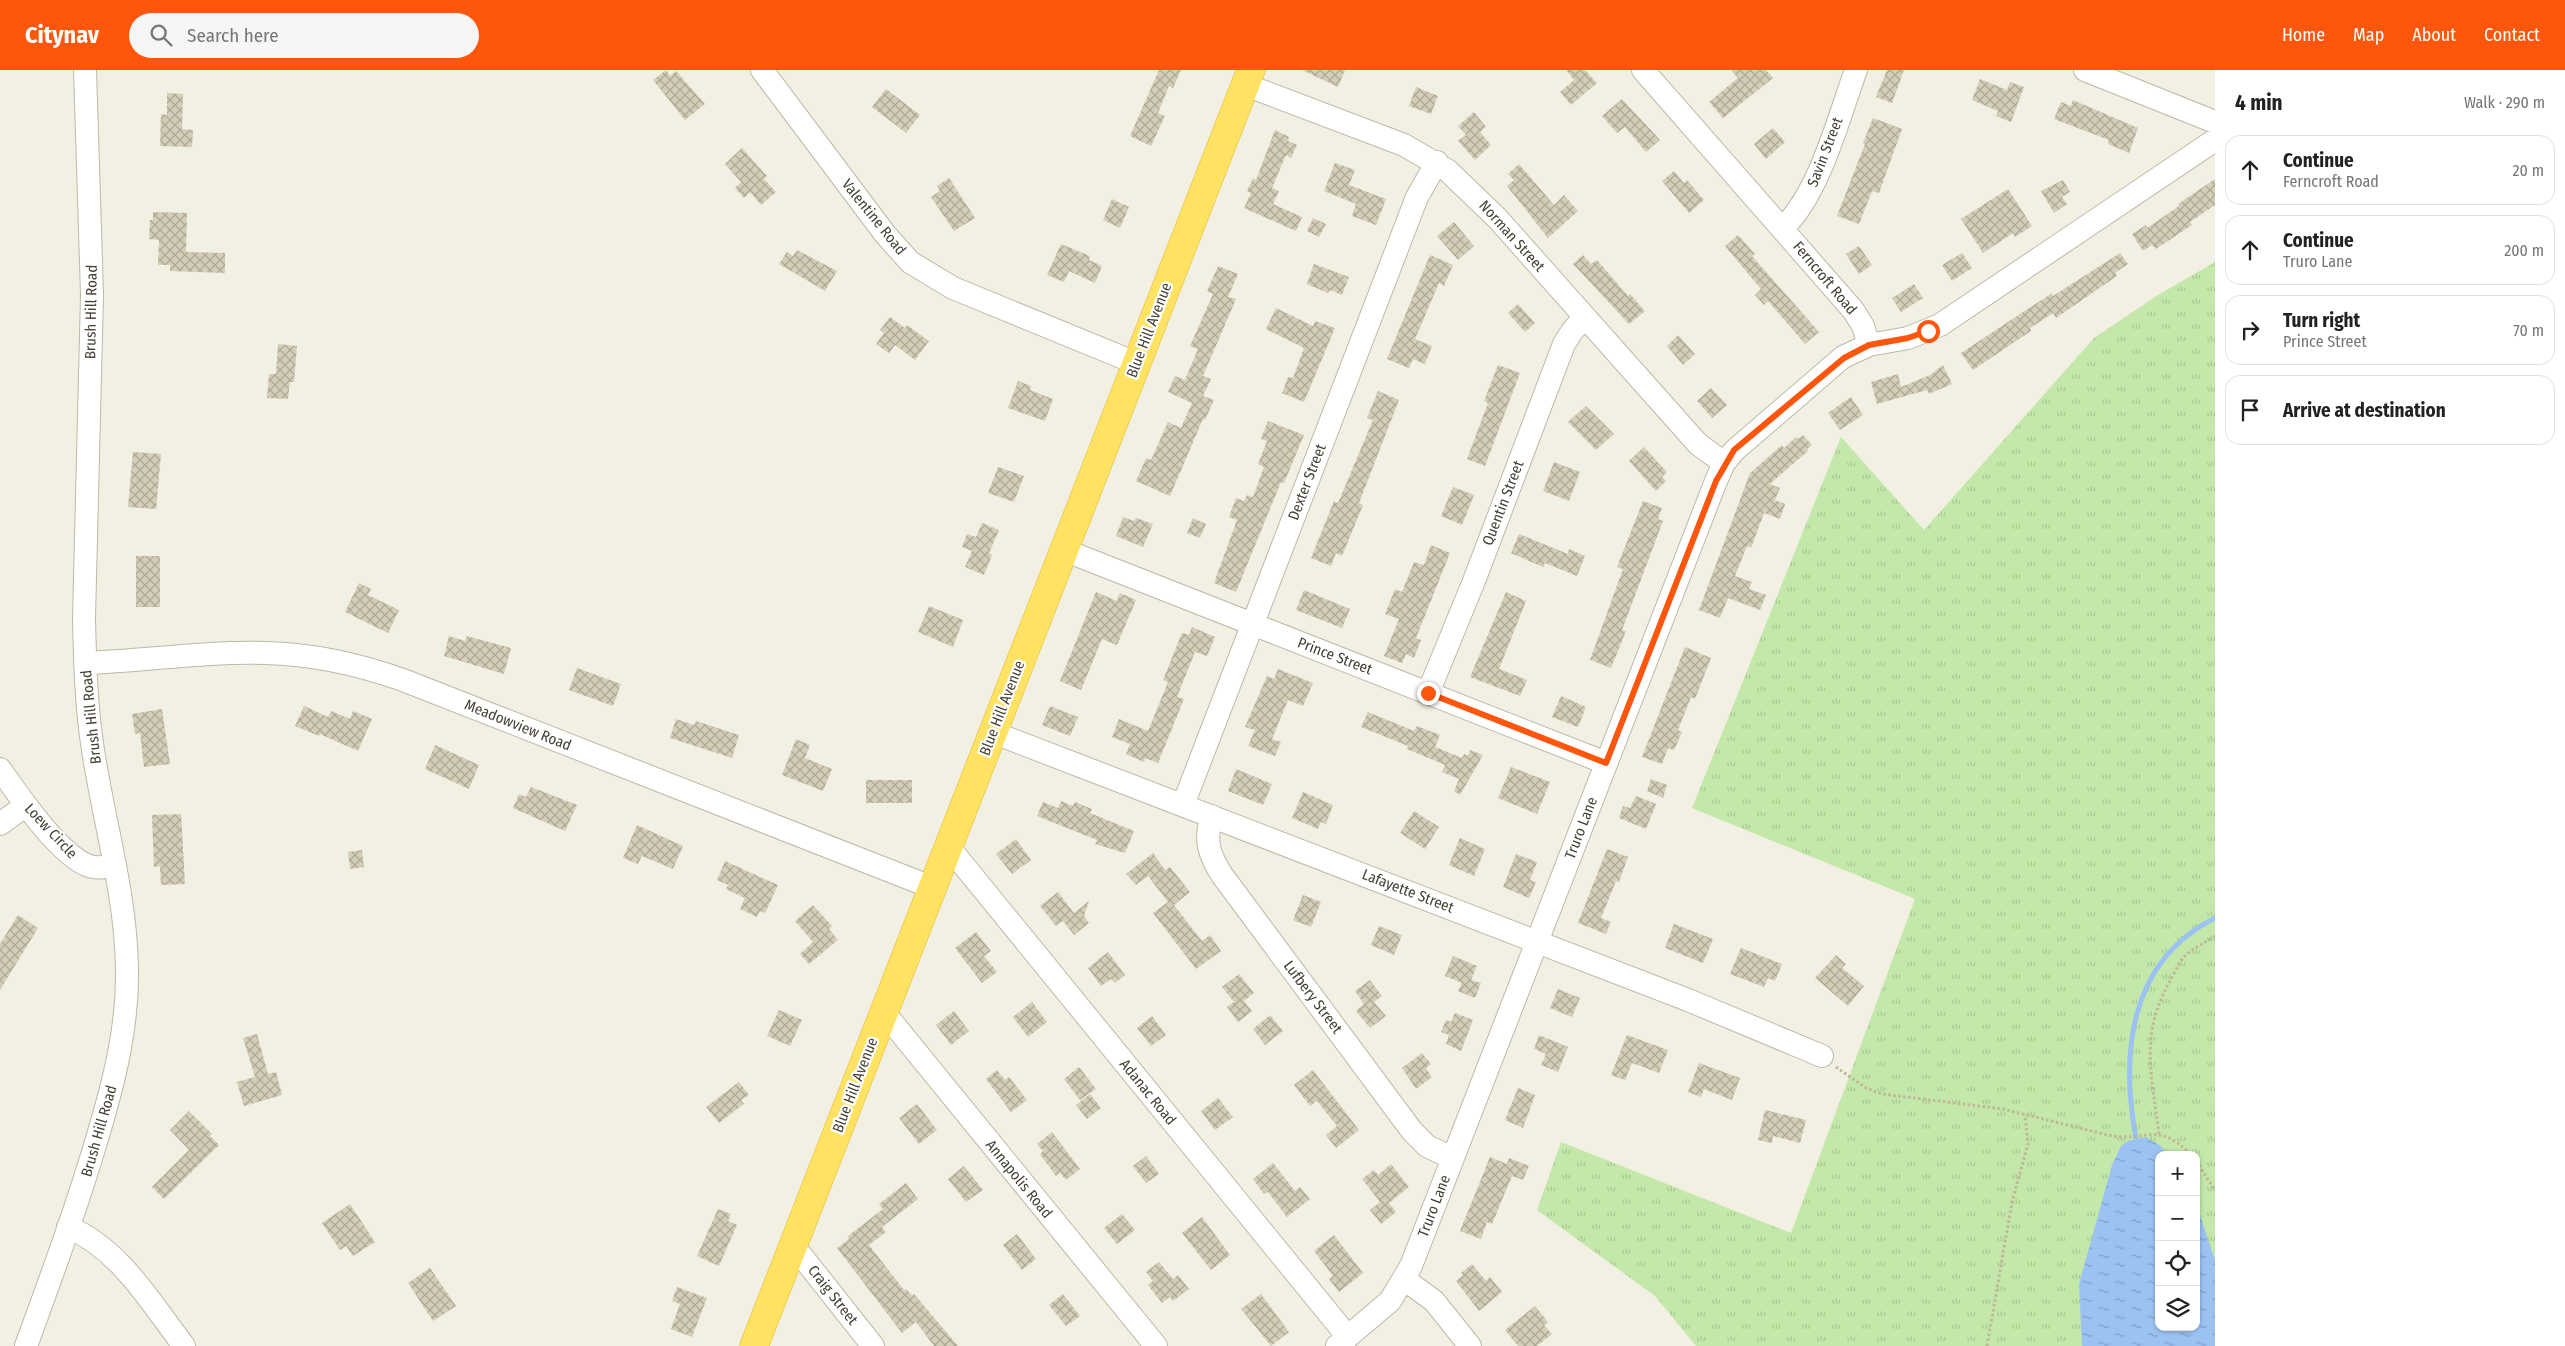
<!DOCTYPE html>
<html lang="en">
<head>
<meta charset="utf-8">
<style>
  :root { --surface:#fff; --page:#f6f6f6; --text:#222; --muted:#767676; --line:#e0e0e0; --accent:#ff560d }
  body { margin:0; font-family:"Fira Sans Condensed",sans-serif; background:var(--page); color:var(--text) }
  .controls { position:absolute; right:15px; bottom:15px; display:grid; overflow:hidden; border-radius:10px; box-shadow:0 1px 4px #0004 }
  .controls button { width:45px; height:45px; display:grid; place-items:center; padding:0; border:0; border-bottom:1px solid var(--line); background:var(--surface); color:var(--text); font:25px sans-serif }
  .stop { position:absolute; width:15px; height:15px; margin:-11px; border:4px solid #ff560d; border-radius:50%; background:#fff }
  .stop.end { background:#ff560d; border-color:#fff; box-shadow:0 1px 5px #0008 }
  .list { margin:0; padding:0; list-style:none }
  h2 { display:flex; justify-content:space-between; align-items:center; height:65px; margin:0; padding:0 20px; font-size:21px }
  h2 small { font-size:16px; font-weight:400; color:var(--muted) }
  .list li { display:grid; grid-template-columns:32px 1fr auto; gap:15px; align-items:center; box-sizing:border-box; height:70px; margin:0 10px 10px; padding:0 10px; border:1px solid var(--line); border-radius:15px }
  .list b { display:block; font-size:19px; white-space:nowrap }
  .list p { margin:0; font-size:16px; white-space:nowrap; color:var(--muted) }
  .list em { font-size:16px; font-style:normal; color:var(--muted) }
  .icon { flex:none; width:28px; height:28px; fill:none; stroke:currentColor; stroke-width:2; stroke-linecap:round; stroke-linejoin:round }
  .map { position:relative; flex:none; width:2215px; height:1276px; overflow:hidden }
  header { display:flex; align-items:center; gap:30px; box-sizing:border-box; height:70px; padding:0 25px; background:var(--accent); color:#fff }
  header strong { font-size:24px }
  nav { display:flex; gap:28px; margin-inline-start:auto; font-size:18px }
  .search { width:350px; height:45px; background:var(--page); display:flex; align-items:center; gap:12px; box-sizing:border-box; padding:0 18px; border-radius:28px; color:var(--muted); font-size:19px }
  main { display:flex }
  aside { flex:1; background:var(--surface) }
  .map>svg:first-child { display:block }
</style>
</head>
<body>
<header>
<strong>Citynav</strong>
<div class="search"><svg class="icon" aria-label="search" viewBox="0 0 24 24"><circle cx="10" cy="10" r="6"/><path d="M15 15l6 6"/></svg>Search here</div>
<nav><a>Home</a><a>Map</a><a>About</a><a>Contact</a></nav>
</header>
<main>
<div class="map">
<svg width="2215" height="1276" viewBox="0 0 2215 1276">
  <defs>
    <pattern id="park-tufts" width="24" height="20" patternUnits="userSpaceOnUse" patternTransform="scale(1.25)"><rect width="24" height="20" fill="#c3e8aa"/><path d="M3 7l-1-3M5 7V3M7 7l1-3M15 17l-1-3M17 17v-4M19 17l1-3" fill="none" stroke="#a9c893"/></pattern>
    <pattern id="water-ripples" width="26" height="14" patternUnits="userSpaceOnUse" patternTransform="scale(1.25)"><rect width="26" height="14" fill="#9cc2f2"/><path d="M2 4q2-2 4 0t4 0M15 11q2-2 4 0t4 0" fill="none" stroke="#819fc5"/></pattern>
    <pattern id="building-cross-hatch" width="8" height="8" patternUnits="userSpaceOnUse" patternTransform="scale(1.25)"><rect width="8" height="8" fill="#d4cdb8"/><path d="M0 0l8 8M0 8l8-8" fill="none" stroke="#aea896"/></pattern>
  </defs>
  <rect width="100%" height="100%" fill="#f2f0e3"/>
  <!-- park -->
  <path fill="url(#park-tufts)" fill-rule="evenodd" d="M2215,192V1276H1696L1655,1226L1537,1140L1561,1072L1791,1163L1915,829L1692,738L1841,367L1924,460L2094,268L2158,225ZM2159,1085H2196V1257H2159Z"/>
  <!-- water -->
  <path fill="url(#water-ripples)" d="M2146,1067L2161,1076L2168,1085H2159V1257H2196V1133L2215,1190V1276H2082L2079,1214L2112,1095L2121,1076L2128,1071Z"/>
  <g fill="none" stroke-linecap="round" stroke-linejoin="round">
    <!-- stream -->
    <path stroke="#9cc2f2" stroke-width="5" d="M2137,1074C2120,987 2127,892 2215,848"/>
  </g>
  <!-- building -->
  <path fill="url(#building-cross-hatch)" d="M666,0L670,6L676,1L705,34L685,50L653,10Z
    M1159,0H1181L1173,18L1169,16L1158,43L1165,46L1151,76L1130,66Z
    M1302,0H1345L1338,17Z
    M1566,0H1585L1597,13L1571,35L1560,22L1574,10Z
    M1731,0H1766L1773,8L1723,48L1709,32L1738,8Z
    M1887,0H1904L1892,33L1876,27Z
    M1980,9L2007,20L2010,12L2024,17L2011,52L1996,46L1998,41L1972,30Z
    M1416,17L1438,26L1431,44L1409,36Z
    M886,19L920,45L906,63L872,37Z
    M167,23L183,24L182,59L193,60L192,77L160,76L161,44L167,45Z
    M1622,29L1660,70L1646,82L1625,57L1617,63L1602,46Z
    M2073,30L2138,58L2129,83L2108,74L2109,70L2054,49L2061,32L2071,36Z
    M1474,42L1486,57L1480,62L1491,75L1475,90L1458,71L1466,65L1458,56Z
    M1873,48L1902,59L1879,123L1872,121L1859,154L1837,146L1865,74L1863,73Z
    M1773,58L1785,72L1766,89L1754,74Z
    M1275,60L1289,67L1288,71L1297,75L1291,88L1286,85L1272,118L1279,121L1273,134L1302,147L1296,161L1244,138L1251,123L1247,121L1253,108L1256,110Z
    M742,78L767,106L764,109L776,122L761,135L750,122L744,128L735,118L741,112L725,94Z
    M1335,93L1355,100L1349,115L1386,129L1376,155L1352,146L1356,134L1324,121Z
    M1519,94L1554,135L1564,125L1578,141L1548,168L1507,116L1514,110L1508,104Z
    M1674,101L1684,113L1687,110L1704,130L1689,143L1662,111Z
    M949,108L975,148L954,161L931,127L940,121L937,116Z
    M2215,109V135L2190,152L2192,155L2156,179L2152,175L2143,181L2132,164L2146,155L2147,158L2179,136L2178,134Z
    M2063,110L2070,122L2062,127L2067,134L2054,143L2041,121Z
    M2008,119L2032,156L2015,167L2013,163L1983,183L1961,149Z
    M1112,129L1129,137L1120,158L1103,150Z
    M153,142L187,143L186,182L225,183V203L170,201V195H158L159,170L149,169L150,150H153Z
    M1313,148L1326,154L1319,167L1307,161Z
    M1454,152L1474,176L1458,190L1437,166Z
    M1738,165L1755,184L1752,186L1819,262L1805,274L1768,231L1764,235L1755,225L1761,219L1725,176Z
    M1061,174L1090,186L1089,190L1102,196L1095,213L1069,201L1064,212L1047,205Z
    M1859,176L1872,195L1859,204L1846,184Z
    M797,180L837,201L825,221L779,194L787,182L793,186Z
    M1962,183L1972,198L1952,211L1942,195Z
    M2120,183L2128,194L2115,203L2117,206L2056,248L2053,243L2030,258L2031,261L1973,300L1961,283L2052,223L2053,226Z
    M1430,185L1453,195L1444,216L1439,213L1415,269L1432,276L1425,294L1413,289L1409,298L1387,289Z
    M1583,185L1591,194L1597,190L1628,226L1630,224L1645,241L1629,254L1573,194Z
    M1314,194L1349,207L1342,225L1330,220L1328,223L1307,214Z
    M1218,196L1238,204L1228,227L1236,229L1203,306L1211,309L1203,326L1214,330L1205,350L1203,349L1170,426L1136,411L1146,388L1151,390L1168,352L1181,358L1192,333L1168,322L1175,306L1185,310L1198,279L1190,276L1213,224L1207,221Z
    M1914,214L1923,228L1901,242L1892,228Z
    M1518,234L1535,253L1525,262L1508,243Z
    M1276,238L1313,256L1315,251L1335,258L1304,332L1282,323L1288,307L1293,308L1304,278L1266,259Z
    M890,247L905,258L907,255L929,271L915,290L895,275L889,283L876,274L884,263L880,260Z
    M1678,265L1695,284L1683,295L1667,276Z
    M278,274L297,276L294,312H290L288,329L267,328L269,304H276Z
    M1498,295L1520,303L1485,396L1467,389L1488,333L1484,331Z
    M1943,295L1952,314L1929,324L1927,320L1877,334L1871,312L1898,304L1901,317L1930,305Z
    M1018,311L1031,316L1030,320L1053,329L1045,351L1008,338Z
    M1711,318L1727,335L1712,348L1697,331Z
    M1378,321L1399,330L1359,433L1363,435L1342,486L1336,483L1331,496L1311,488L1334,431L1338,433L1373,350L1367,348Z
    M1851,327L1863,345L1840,360L1828,343Z
    M1586,336L1614,364L1596,380L1568,352Z
    M1268,351L1304,365L1284,413L1281,412L1236,522L1214,513L1237,450L1229,447L1236,428L1244,431L1247,425L1253,427L1264,397L1258,394L1267,371L1261,369Z
    M1803,365L1812,375L1807,379L1808,381L1770,414L1780,418L1775,430L1785,434L1780,449L1764,443L1751,478L1747,476L1735,506L1752,512L1749,519L1766,525L1760,540L1728,528L1720,548L1699,540L1750,403L1782,375L1784,378L1796,367L1798,369Z
    M1644,377L1667,402L1662,407L1666,411L1656,421L1629,391Z
    M133,382L161,384L156,439L128,437Z
    M1554,392L1580,402L1569,431L1543,421Z
    M998,397L1024,406L1014,432L988,423Z
    M1453,417L1474,425L1462,455L1441,446Z
    M1643,431L1662,438L1658,449L1663,451L1622,560L1626,561L1611,598L1590,590L1623,499L1617,497Z
    M1123,447L1134,451L1136,448L1153,454L1143,477L1116,466Z
    M1193,448L1206,454L1200,468L1187,463Z
    M982,453L999,460L989,483L992,485L984,505L965,497L972,481L962,477L967,464L976,467Z
    M1519,464L1568,484L1569,479L1585,486L1577,506L1545,493L1543,497L1511,483Z
    M1431,475L1450,483L1416,568L1421,570L1414,588L1406,584L1402,593L1384,586L1399,549L1385,544L1395,519L1402,522L1414,492L1424,495Z
    M136,486H160V537H136Z
    M359,513L371,519L368,525L399,540L388,563L345,542Z
    M1304,520L1350,539L1342,558L1296,540Z
    M1096,522L1117,531L1120,523L1136,530L1117,575L1102,569L1081,620L1060,611Z
    M1506,522L1526,531L1499,599L1527,610L1520,626L1470,607Z
    M929,536L963,550L953,577L918,562Z
    M1192,557L1215,567L1207,586L1195,582L1177,627L1184,629L1158,693L1145,688L1144,692L1126,684L1130,674L1112,667L1119,649L1148,661L1168,612L1163,610L1182,563L1189,565Z
    M449,566L465,571L467,566L511,578L504,604L444,586Z
    M1685,577L1711,588L1695,629L1691,627L1678,660L1682,662L1674,680L1668,678L1662,694L1642,687Z
    M577,598L621,614L613,636L569,620Z
    M1278,599L1313,613L1303,636L1288,630L1272,669L1281,672L1275,686L1248,676L1255,660L1245,657L1267,606L1274,609Z
    M1561,626L1586,637L1578,657L1552,647Z
    M304,636L328,647L331,641L350,649L353,641L372,649L358,681L320,664L319,666L295,656Z
    M1050,636L1078,647L1070,666L1042,655Z
    M162,639L170,694L144,697L140,663L135,664L132,644Z
    M1368,642L1414,661L1417,656L1440,665L1435,677L1462,688L1464,684L1468,686L1470,680L1483,685L1460,725L1454,721L1459,709L1442,702L1445,695L1407,679L1408,676L1361,657Z
    M676,649L694,655L696,651L739,665L732,688L670,668Z
    M796,669L810,675L805,688L832,699L823,721L782,705Z
    M435,675L479,695L469,719L425,699Z
    M1511,697L1550,712L1537,744L1498,728Z
    M1236,699L1272,714L1263,735L1228,721Z
    M1651,709L1667,715L1663,728L1647,721Z
    M866,710H912V733H866Z
    M531,717L577,735L565,761L513,738L519,724L526,727Z
    M1303,722L1333,735L1326,754L1321,752L1318,759L1292,748Z
    M1636,726L1656,734L1646,759L1619,748L1623,736L1630,738Z
    M1061,731L1073,736L1075,732L1092,739L1090,743L1134,761L1125,783L1095,774L1097,770L1037,746L1043,732L1058,738Z
    M1414,741L1439,757L1425,779L1400,763Z
    M181,744L185,814L161,815L160,796L154,797L152,745Z
    M637,755L683,776L673,799L642,786L638,794L623,788Z
    M1460,768L1485,779L1474,806L1449,795Z
    M1016,769L1031,790L1012,804L996,784Z
    M1607,779L1628,787L1619,812L1616,811L1601,848L1611,852L1606,864L1578,853Z
    M362,780L364,797L350,799L348,782Z
    M1153,783L1165,800L1170,797L1190,822L1174,835L1202,871L1210,865L1221,881L1196,899L1153,843L1168,832L1148,806L1136,815L1126,804Z
    M1516,784L1537,792L1530,810L1536,812L1529,828L1503,817Z
    M725,791L778,815L765,843L760,841L757,847L740,839L745,828L726,819L728,815L717,810Z
    M1058,822L1074,843L1089,831L1084,846L1089,853L1074,865L1063,851L1056,856L1040,836Z
    M1303,825L1321,832L1311,857L1293,850Z
    M813,835L832,856L829,859L838,870L809,894L800,884L813,872L795,851Z
    M18,845L38,858L0,920V874Z
    M1674,854L1713,869L1703,893L1665,878Z
    M1379,856L1402,865L1394,885L1371,875Z
    M976,862L991,881L984,886L997,902L982,913L955,878Z
    M1741,878L1782,894L1775,911L1768,908L1764,917L1730,904Z
    M1108,882L1125,905L1115,913L1111,909L1101,916L1088,898Z
    M1836,885L1846,894L1842,898L1864,916L1848,936L1815,908Z
    M1453,886L1477,896L1471,910L1481,913L1475,928L1458,921L1462,913L1445,906Z
    M1239,904L1254,923L1244,931L1252,941L1238,952L1227,937L1234,932L1222,917Z
    M1370,910L1382,926L1374,932L1386,946L1370,958L1356,941L1364,934L1355,921Z
    M1558,919L1580,928L1572,947L1550,938Z
    M1032,932L1047,952L1028,967L1013,947Z
    M779,940L802,950L790,976L767,966Z
    M954,941L969,961L951,975L936,955Z
    M1455,943L1473,950L1461,981L1446,974L1449,965L1441,962L1446,950L1451,952Z
    M1270,945L1283,961L1265,975L1253,959Z
    M1152,946L1166,965L1151,976L1137,958Z
    M257,964L268,1004L276,1002L282,1025L244,1036L237,1012L255,1007L243,968Z
    M1539,965L1568,977L1558,1002L1541,995L1546,984L1534,979Z
    M1627,965L1668,980L1659,1003L1632,993L1625,1010L1611,1005Z
    M1422,983L1431,994L1426,998L1432,1007L1416,1019L1402,998Z
    M1699,993L1740,1008L1732,1030L1704,1019L1701,1027L1688,1022Z
    M1079,997L1096,1019L1080,1030L1064,1009Z
    M997,1000L1005,1010L1009,1007L1027,1030L1011,1042L986,1009Z
    M1313,1000L1359,1060L1336,1078L1326,1065L1337,1056L1317,1031L1310,1036L1294,1015Z
    M739,1012L749,1025L741,1030L744,1034L719,1053L706,1037Z
    M1518,1018L1535,1025L1523,1058L1505,1050Z
    M1090,1024L1101,1038L1087,1049L1076,1035Z
    M1218,1028L1233,1047L1215,1060L1201,1041Z
    M917,1034L937,1060L919,1074L899,1048Z
    M1765,1040L1806,1050L1800,1073L1773,1066L1772,1073L1758,1070Z
    M189,1041L212,1064L210,1066L219,1075L164,1129L152,1117L189,1080L170,1060Z
    M1052,1062L1080,1099L1066,1110L1060,1103L1056,1106L1040,1084L1043,1081L1037,1074Z
    M1146,1086L1159,1104L1146,1113L1133,1096Z
    M1490,1087L1507,1094L1509,1088L1529,1096L1523,1110L1512,1106L1492,1154L1487,1152L1481,1169L1460,1161Z
    M1273,1093L1295,1121L1300,1117L1310,1129L1287,1147L1268,1122L1264,1124L1253,1109Z
    M1391,1094L1409,1117L1389,1133L1396,1142L1381,1154L1370,1140L1380,1132L1362,1109L1374,1100L1378,1105Z
    M964,1096L983,1120L966,1132L948,1109Z
    M906,1113L918,1129L882,1157L886,1162L869,1175L904,1220L906,1219L912,1225L914,1224L958,1276H934L916,1252L902,1263L837,1178L849,1169L848,1166L883,1139L879,1134Z
    M350,1134L375,1172L353,1186L346,1176L340,1180L322,1153Z
    M718,1139L731,1144L728,1151L737,1155L719,1196L697,1186Z
    M1122,1144L1135,1160L1117,1174L1104,1158Z
    M1202,1147L1230,1185L1211,1200L1182,1163Z
    M1017,1164L1036,1189L1022,1200L1003,1175Z
    M1334,1165L1363,1203L1339,1222L1329,1209L1333,1206L1314,1181Z
    M1159,1192L1173,1209L1178,1205L1189,1219L1173,1231L1170,1227L1162,1233L1148,1215L1153,1211L1146,1202Z
    M1472,1194L1486,1211L1490,1207L1502,1222L1479,1241L1456,1211L1463,1205L1461,1203Z
    M430,1198L456,1236L433,1251L408,1213Z
    M677,1217L707,1228L692,1267L671,1259L680,1234L672,1231Z
    M1063,1224L1080,1246L1066,1256L1049,1235Z
    M1261,1224L1289,1262L1271,1276L1241,1239Z
    M1535,1236L1548,1252L1544,1255L1552,1264L1537,1276H1518L1505,1260Z"/>
  <g fill="none" stroke-linecap="round" stroke-linejoin="round">
    <defs>
      <path id="minor" d="M762,0L885,164L910,192L953,218L1136,293
        M1643,0L1853,240L1863,256L1869,275
        M2085,0L2215,52
        M1246,15L1404,75L1447,100L1497,148L1698,374L1724,393
        M1783,158C1820,122 1838,49 1856,0
        M1064,480L1606,693
        M85,593C145,591 205,581 265,583C312,584 358,594 403,610L931,817
        M1428,623L1474,511L1564,274L1573,260L1585,247
        M992,662L1688,930L1822,986
        M0,699C19,726 59,785 89,796C98,799 106,797 115,795
        M1183,735L1417,127L1437,92
        M1212,746C1204,769 1209,785 1222,805L1412,1061L1427,1076L1452,1088
        M0,754L26,735
        M948,776L1348,1267
        M883,941L1156,1276
        M68,1157C120,1179 151,1233 184,1276
        M793,1175L873,1276
        M1404,1209L1434,1231L1470,1276
        M26,1276C52,1205 78,1134 99,1062C115,1008 128,955 127,899C126,824 104,753 93,680C86,636 85,592 84,548L92,225L85,0
        M1337,1276L1390,1231L1411,1196L1716,411L1724,393L1735,380L1843,287L1869,275L1908,268L1940,255L2215,70"/>
      <path id="highway" d="M754,1276L1251,0"/>
    </defs>
    <!-- minor casing -->
    <use href="#minor" stroke="#beb9a5" stroke-width="24"/>
    <!-- highway casing -->
    <use href="#highway" stroke="#e2ba2d" stroke-width="29"/>
    <!-- path -->
    <path stroke="#c0b796" stroke-width="3" stroke-dasharray="2.5 2.5" stroke-linecap="butt" d="M1836,997L1866,1018L1882,1024L2003,1039L2112,1066C2152,1071 2156,1051 2192,1085
      M2159,1064C2152,1005 2139,966 2170,911C2174,904 2178,894 2183,888C2191,879 2205,873 2215,866
      M2196,1091L2215,1120
      M1987,1276L2012,1132L2028,1074L2025,1045"/>
    <!-- minor -->
    <use href="#minor" stroke="#fff" stroke-width="22"/>
    <!-- highway -->
    <use href="#highway" stroke="#ffe261" stroke-width="28"/>
  </g>
  <g fill="none" stroke-linecap="round" stroke-linejoin="round">
    <!-- route -->
    <path stroke="#ff560d" stroke-width="6" d="M1428,623L1606,693L1716,411L1734,380L1844,288L1869,275L1908,268L1928,261"/>
  </g>
  <g text-anchor="middle" stroke-width="4.5" stroke-linejoin="round" paint-order="stroke">
    <!-- street labels -->
    <g font-size="15" fill="#444033" stroke="#fff">
      <text transform="translate(1825 82) rotate(-69)" y="5">Savin Street</text>
      <text transform="translate(874 147) rotate(51)" y="5">Valentine Road</text>
      <text transform="translate(1512 166) rotate(48)" y="5">Norman Street</text>
      <text transform="translate(1825 208) rotate(50)" y="5">Ferncroft Road</text>
      <text transform="translate(91 242) rotate(-89)" y="5">Brush Hill Road</text>
      <text transform="translate(1149 260) rotate(-69)" y="5">Blue Hill Avenue</text>
      <text transform="translate(1307 412) rotate(-69)" y="5">Dexter Street</text>
      <text transform="translate(1503 433) rotate(-69)" y="5">Quentin Street</text>
      <text transform="translate(1335 586) rotate(21)" y="5">Prince Street</text>
      <text transform="translate(1002 638) rotate(-69)" y="5">Blue Hill Avenue</text>
      <text transform="translate(91 647) rotate(-96)" y="5">Brush Hill Road</text>
      <text transform="translate(518 655) rotate(22)" y="5">Meadowview Road</text>
      <text transform="translate(1581 758) rotate(-69)" y="5">Truro Lane</text>
      <text transform="translate(51 761) rotate(47)" y="5">Loew Circle</text>
      <text transform="translate(1408 821) rotate(21)" y="5">Lafayette Street</text>
      <text transform="translate(1313 927) rotate(53)" y="5">Lufbery Street</text>
      <text transform="translate(855 1015) rotate(-69)" y="5">Blue Hill Avenue</text>
      <text transform="translate(1148 1022) rotate(51)" y="5">Adanac Road</text>
      <text transform="translate(99 1061) rotate(-74)" y="5">Brush Hill Road</text>
      <text transform="translate(1019 1109) rotate(51)" y="5">Annapolis Road</text>
      <text transform="translate(1434 1136) rotate(-69)" y="5">Truro Lane</text>
      <text transform="translate(833 1225) rotate(52)" y="5">Craig Street</text>
    </g>
  </g>
</svg>
<div class="controls">
<button>+</button>
<button>−</button>
<button><svg class="icon" aria-label="locate" viewBox="0 0 24 24"><circle cx="12" cy="12" r="6"/><path d="M12 2v4M12 18v4M2 12h4M18 12h4"/></svg></button>
<button><svg class="icon" aria-label="layers" viewBox="0 0 24 24"><path d="M12 4l9 5-9 5-9-5zM3 14l9 5 9-5"/></svg></button>
</div>
<div class="stop" style="left:1928px;top:261px"></div>
<div class="stop end" style="left:1428px;top:623px"></div>
</div>
<aside>
<h2>4 min<small>Walk · 290 m</small></h2>
<ul class="list">
<li><svg class="icon" aria-label="ahead" viewBox="0 0 24 24"><path d="M12 20V5M6 11l6-6 6 6"/></svg><div><b>Continue</b><p>Ferncroft Road</p></div><em>20 m</em></li>
<li><svg class="icon" aria-label="ahead" viewBox="0 0 24 24"><path d="M12 20V5M6 11l6-6 6 6"/></svg><div><b>Continue</b><p>Truro Lane</p></div><em>200 m</em></li>
<li><svg class="icon" aria-label="right" viewBox="0 0 24 24"><path d="M7 20v-9h11M14 6l5 5-5 5"/></svg><div><b>Turn right</b><p>Prince Street</p></div><em>70 m</em></li>
<li><svg class="icon" aria-label="arrive" viewBox="0 0 24 24"><path d="M6 21V4h12l-3 4 3 4H6"/></svg><div><b>Arrive at destination</b></div></li>
</ul>
</aside>
</main>
</body>
</html>
